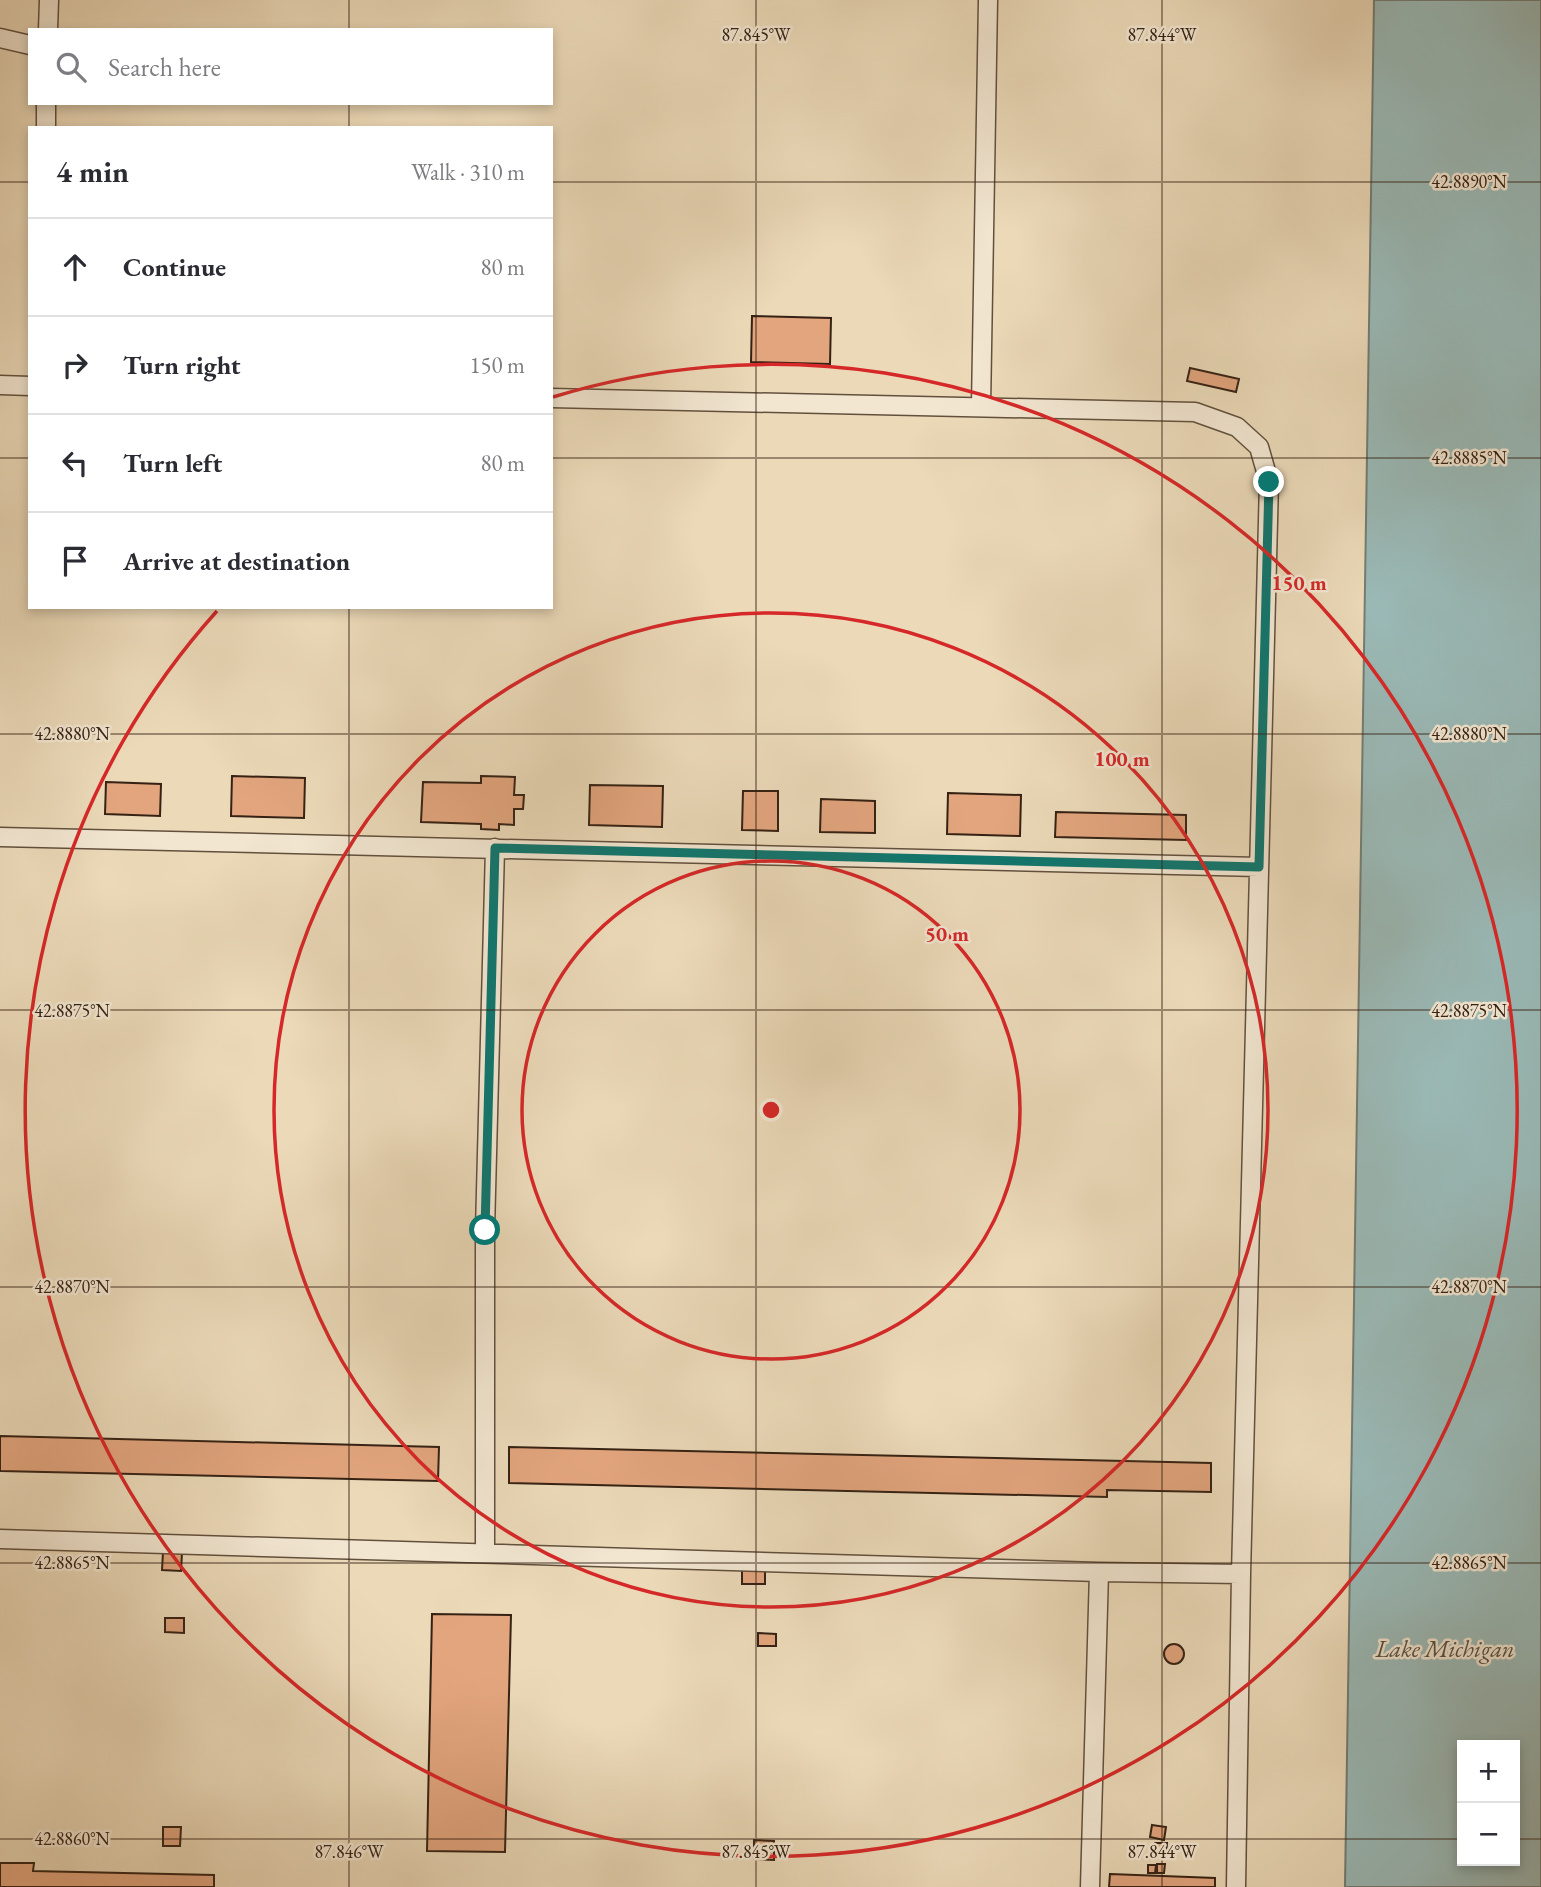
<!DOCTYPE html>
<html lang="en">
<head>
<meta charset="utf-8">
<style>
  :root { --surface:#fff; --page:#f7f7f7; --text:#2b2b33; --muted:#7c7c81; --line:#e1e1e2 }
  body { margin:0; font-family:"EB Garamond",serif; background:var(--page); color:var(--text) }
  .controls { position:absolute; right:21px; bottom:21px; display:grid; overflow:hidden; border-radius:0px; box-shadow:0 4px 10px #0003 }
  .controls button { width:63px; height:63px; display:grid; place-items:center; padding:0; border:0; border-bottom:2px solid var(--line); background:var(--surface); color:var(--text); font:35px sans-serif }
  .stop { position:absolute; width:21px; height:21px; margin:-16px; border:5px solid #0f766e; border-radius:50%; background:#fff }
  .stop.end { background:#0f766e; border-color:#fff; box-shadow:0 2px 7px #0008 }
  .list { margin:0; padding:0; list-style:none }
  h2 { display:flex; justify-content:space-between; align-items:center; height:91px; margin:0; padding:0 28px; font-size:30px }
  h2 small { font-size:23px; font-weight:400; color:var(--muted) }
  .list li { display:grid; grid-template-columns:46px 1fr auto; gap:21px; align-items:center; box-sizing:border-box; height:98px; padding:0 28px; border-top:2px solid var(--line) }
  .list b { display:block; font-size:26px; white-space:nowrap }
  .list em { font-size:23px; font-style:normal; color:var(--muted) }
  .icon { flex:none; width:38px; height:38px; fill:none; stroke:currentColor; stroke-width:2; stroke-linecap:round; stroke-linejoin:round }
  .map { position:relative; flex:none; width:1541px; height:1887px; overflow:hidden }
  .search { position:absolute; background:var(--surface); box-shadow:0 4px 10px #0003; left:28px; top:28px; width:525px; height:77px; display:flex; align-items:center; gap:18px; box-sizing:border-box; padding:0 24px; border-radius:0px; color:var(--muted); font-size:26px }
  .panel { position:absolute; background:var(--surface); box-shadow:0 4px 10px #0003; left:28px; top:126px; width:525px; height:483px; border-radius:0px }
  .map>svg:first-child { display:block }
</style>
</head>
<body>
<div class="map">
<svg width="1541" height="1887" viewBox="0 0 1541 1887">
  <rect width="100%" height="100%" fill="#ebd9b8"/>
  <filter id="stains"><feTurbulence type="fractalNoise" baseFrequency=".00286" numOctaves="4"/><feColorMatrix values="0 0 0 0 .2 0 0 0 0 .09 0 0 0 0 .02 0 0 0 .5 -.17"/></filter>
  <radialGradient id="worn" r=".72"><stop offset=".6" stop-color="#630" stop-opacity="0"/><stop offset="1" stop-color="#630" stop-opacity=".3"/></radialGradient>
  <!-- water -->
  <path fill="#9ab9b6" stroke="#727d75" stroke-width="2" fill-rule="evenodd" d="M1374,0H1541V1887H1345ZM1462,1745H1515V1861H1462Z"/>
  <!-- building -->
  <path fill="#e2a57e" stroke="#352214" stroke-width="2" d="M752,316L831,318L830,364L751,362Z
    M1190,368L1239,379L1236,392L1187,381Z
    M232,776L305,778L304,818L231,816Z
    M481,776L515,777L514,795H524L523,809H514V825L499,824V830L481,829V824L421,822L423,782L481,783Z
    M106,782L161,784L160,816L105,814Z
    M590,785L663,786L662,827L589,825Z
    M743,791H778V831L742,830Z
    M948,793L1021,795L1020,836L947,834Z
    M821,799L875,801V833L820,832Z
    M1056,812L1186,815V840L1055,837Z
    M0,1436L439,1447L438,1481L0,1471Z
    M509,1447L1211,1463V1492L1107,1490V1497L509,1483Z
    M163,1552L182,1553L181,1571L162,1570Z
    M742,1566L765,1567V1584H742Z
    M432,1614L511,1615L505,1852L427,1851Z
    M165,1618H184V1633L165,1632Z
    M758,1633L776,1634V1646H758Z
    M1164 1654a10 10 0 1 1 20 0a10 10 0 1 1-20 0Z
    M1152,1825L1166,1827L1164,1840L1150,1837Z
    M163,1827H181L180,1846H163Z
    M754,1840L774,1841V1860L754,1859Z
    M1155,1843H1167L1166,1856H1155Z
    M0,1863H34L33,1871L214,1875V1887H0Z
    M1157,1864H1165L1164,1873H1157Z
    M1148,1865H1156L1155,1873H1148Z
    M1110,1874L1215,1878V1887H1109Z"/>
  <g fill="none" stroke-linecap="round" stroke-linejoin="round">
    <defs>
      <path id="service" d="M48,30L49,0
        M0,38L30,45
        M46,128V103
        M0,385L30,386
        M551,398L1195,412L1237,427L1259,447L1269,482L1241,1574
        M981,407L988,0
        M0,837L1259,867
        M0,1539L1099,1572L1241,1574L1236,1887
        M485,1553V1230L495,848
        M1090,1887L1099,1572"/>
    </defs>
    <!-- service casing -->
    <use href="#service" stroke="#62503d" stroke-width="21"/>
    <!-- service -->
    <use href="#service" stroke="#f2e6d1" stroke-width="18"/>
  </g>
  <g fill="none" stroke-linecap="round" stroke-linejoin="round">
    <!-- route -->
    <path stroke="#0f766e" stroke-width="9" d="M485,1230L495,848L1259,867L1269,482"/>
  </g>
  <!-- ticks -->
  <path fill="none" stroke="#352214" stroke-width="2" stroke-opacity="0.45" d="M349,0V30M756,0V1887M1162,0V1887M349,103V128M0,182H30M551,182H1541M0,458H30M551,458H1541M349,607V1887M0,734H1541M0,1010H1541M0,1287H1541M0,1563H1541M0,1839H1462M1515,1839H1541"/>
  <!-- distance rings -->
  <g fill="none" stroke="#d62828" stroke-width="3.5">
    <circle cx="771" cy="1110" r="249"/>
    <circle cx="771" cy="1110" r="497"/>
    <path d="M553 397A746 746 0 1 1 217 611"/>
  </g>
  <g text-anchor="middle" stroke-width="5" stroke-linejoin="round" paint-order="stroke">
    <!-- water labels -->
    <g font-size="24" font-style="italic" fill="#534f45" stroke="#f2e6d1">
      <text x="1445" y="1657">Lake Michigan</text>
    </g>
  </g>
  <g font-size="18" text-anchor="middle" fill="#352214" stroke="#f2e6d1" stroke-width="5" stroke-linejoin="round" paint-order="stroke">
    <text x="756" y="41">87.845°W</text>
    <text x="1162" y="41">87.844°W</text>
    <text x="1469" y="188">42.8890°N</text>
    <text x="1469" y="464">42.8885°N</text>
    <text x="72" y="740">42.8880°N</text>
    <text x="1469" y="740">42.8880°N</text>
    <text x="72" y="1017">42.8875°N</text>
    <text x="1469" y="1017">42.8875°N</text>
    <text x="72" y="1293">42.8870°N</text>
    <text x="1469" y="1293">42.8870°N</text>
    <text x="72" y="1569">42.8865°N</text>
    <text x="1469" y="1569">42.8865°N</text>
    <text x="72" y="1845">42.8860°N</text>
    <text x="349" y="1858">87.846°W</text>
    <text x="756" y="1858">87.845°W</text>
    <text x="1162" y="1858">87.844°W</text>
  </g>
  <circle cx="771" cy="1110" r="10" fill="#d62828" stroke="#f2e6d1" stroke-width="3.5"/>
  <g font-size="21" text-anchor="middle" font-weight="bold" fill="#d62828" stroke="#f2e6d1" stroke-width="5" stroke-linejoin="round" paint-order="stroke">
    <text x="1299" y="590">150 m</text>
    <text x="1122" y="766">100 m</text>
    <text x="947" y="941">50 m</text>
  </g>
  <rect width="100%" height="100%" filter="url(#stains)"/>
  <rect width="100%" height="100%" fill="url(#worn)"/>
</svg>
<div class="controls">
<button>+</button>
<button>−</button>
</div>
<div class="stop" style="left:485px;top:1230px"></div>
<div class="stop end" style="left:1269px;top:482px"></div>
<div class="search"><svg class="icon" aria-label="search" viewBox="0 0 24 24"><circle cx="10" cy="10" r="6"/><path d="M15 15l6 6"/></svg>Search here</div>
<section class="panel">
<h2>4 min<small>Walk · 310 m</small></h2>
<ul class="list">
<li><svg class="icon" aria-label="ahead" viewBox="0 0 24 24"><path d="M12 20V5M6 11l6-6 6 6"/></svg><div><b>Continue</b></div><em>80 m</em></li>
<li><svg class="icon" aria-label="right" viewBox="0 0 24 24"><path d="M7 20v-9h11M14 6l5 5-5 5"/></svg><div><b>Turn right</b></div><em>150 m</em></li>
<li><svg class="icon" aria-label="left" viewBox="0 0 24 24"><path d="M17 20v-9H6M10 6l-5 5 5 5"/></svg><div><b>Turn left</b></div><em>80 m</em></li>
<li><svg class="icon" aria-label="arrive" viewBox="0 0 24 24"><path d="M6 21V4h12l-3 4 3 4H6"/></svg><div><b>Arrive at destination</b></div></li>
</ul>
</section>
</div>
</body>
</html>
